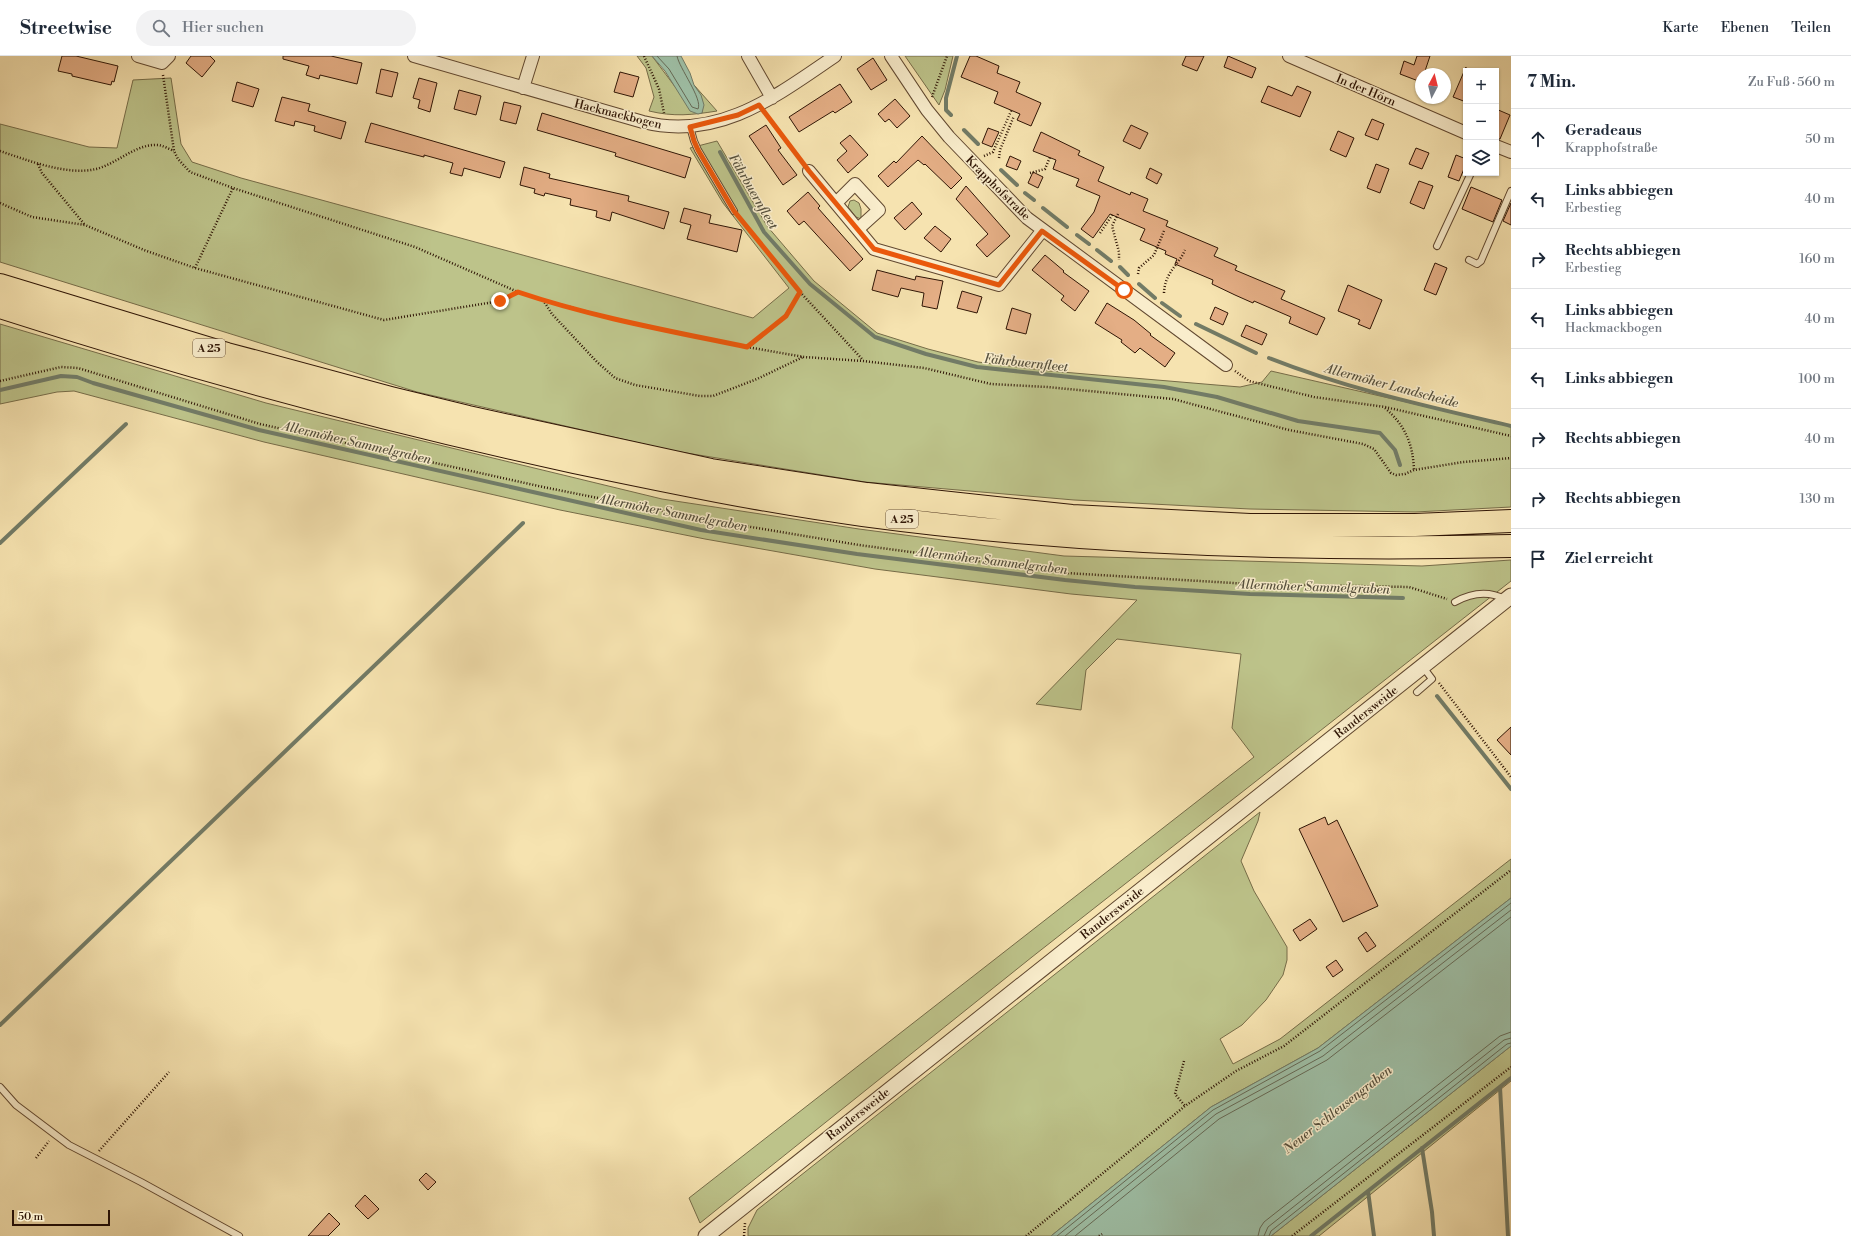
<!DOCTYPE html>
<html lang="de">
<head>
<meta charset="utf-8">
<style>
  :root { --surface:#fff; --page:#f2f2f3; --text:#1f2937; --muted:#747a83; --line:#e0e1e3 }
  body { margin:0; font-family:"Libre Bodoni",serif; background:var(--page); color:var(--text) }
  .controls { position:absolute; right:12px; top:12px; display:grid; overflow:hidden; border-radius:0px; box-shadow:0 1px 3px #0004 }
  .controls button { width:36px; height:36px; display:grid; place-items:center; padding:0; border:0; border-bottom:1px solid var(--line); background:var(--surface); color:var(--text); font:20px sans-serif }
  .compass { position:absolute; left:1415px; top:12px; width:36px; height:36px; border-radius:50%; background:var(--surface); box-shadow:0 1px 3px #0004; rotate:7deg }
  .scale { position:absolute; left:12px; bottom:10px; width:98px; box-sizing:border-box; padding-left:4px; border:2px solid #2f1505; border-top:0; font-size:11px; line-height:14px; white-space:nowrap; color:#2f1505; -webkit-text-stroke:3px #f9edcc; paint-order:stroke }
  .stop { position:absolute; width:12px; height:12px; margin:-9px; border:3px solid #ea580c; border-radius:50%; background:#fff }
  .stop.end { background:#ea580c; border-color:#fff; box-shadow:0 1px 4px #0008 }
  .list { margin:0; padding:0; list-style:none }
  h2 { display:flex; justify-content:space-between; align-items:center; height:52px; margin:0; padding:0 16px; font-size:17px }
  h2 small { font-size:13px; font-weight:400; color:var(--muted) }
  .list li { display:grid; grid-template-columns:26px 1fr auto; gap:12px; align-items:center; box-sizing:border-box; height:60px; padding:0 16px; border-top:1px solid var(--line) }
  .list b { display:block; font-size:15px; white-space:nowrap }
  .list p { margin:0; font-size:13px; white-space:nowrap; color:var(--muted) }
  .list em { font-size:13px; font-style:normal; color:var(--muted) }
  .icon { flex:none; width:22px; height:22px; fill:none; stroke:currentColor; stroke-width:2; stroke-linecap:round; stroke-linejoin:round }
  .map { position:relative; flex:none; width:1511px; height:1180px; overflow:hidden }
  header { display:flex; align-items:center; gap:24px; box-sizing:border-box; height:56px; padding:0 20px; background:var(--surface); border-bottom:1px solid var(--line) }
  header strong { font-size:19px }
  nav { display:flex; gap:22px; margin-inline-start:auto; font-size:14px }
  .search { width:280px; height:36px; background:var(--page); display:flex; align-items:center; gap:10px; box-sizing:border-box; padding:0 14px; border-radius:22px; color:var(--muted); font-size:15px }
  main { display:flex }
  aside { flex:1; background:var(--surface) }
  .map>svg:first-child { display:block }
</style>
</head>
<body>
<header>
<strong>Streetwise</strong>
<div class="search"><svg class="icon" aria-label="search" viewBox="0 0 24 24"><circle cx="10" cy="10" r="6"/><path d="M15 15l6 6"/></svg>Hier suchen</div>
<nav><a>Karte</a><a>Ebenen</a><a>Teilen</a></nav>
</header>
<main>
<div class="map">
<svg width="1511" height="1180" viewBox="0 0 1511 1180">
  <rect width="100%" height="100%" fill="#f6e3b0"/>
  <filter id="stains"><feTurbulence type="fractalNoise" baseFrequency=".005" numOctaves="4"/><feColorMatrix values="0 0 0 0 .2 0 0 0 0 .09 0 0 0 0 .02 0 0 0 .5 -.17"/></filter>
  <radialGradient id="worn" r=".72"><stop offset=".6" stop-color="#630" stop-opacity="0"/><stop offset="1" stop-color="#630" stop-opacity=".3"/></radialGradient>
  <!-- green -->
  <path fill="#bdc38a" stroke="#766c48" d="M637,0H652L676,32L702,57C704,45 701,39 694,29L717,55C692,59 674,61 649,55L654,41L646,12Z
    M905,0H953L945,34L939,49Z
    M171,22L181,88L192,106L241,122L753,262L789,232L723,147L690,92L717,85L767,170L814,225L877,277L928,293L978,306L1050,315L1240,331L1262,326L1271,315L1511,370V451L1415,456L1250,453L1074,444L865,426L674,395L417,336L0,206V68L89,91L117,92L133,24Z
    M854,144L859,147L861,153V163L856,161L848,151L850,145Z
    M0,268L266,347L662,443L859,473L1064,500L1422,510L1511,504V525L1032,901L700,1167L689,1142L1254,701L1232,672L1241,598L1117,583L1086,614L1081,654L1036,648L1137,544L1071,538L875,513L705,483L560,454L264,386L74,335L57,336L0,348Z
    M1260,756L1258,765L1241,805L1254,835L1287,891V904L1283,919L1266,944L1242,969L1220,983L1233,1008L1280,983L1511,803V842L1318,992L1211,1051L1051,1180H748V1172L757,1154Z
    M1511,990V1025L1319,1180H1271Z"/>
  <!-- water -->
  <path fill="#9ebfa6" stroke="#727b66" d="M652,0H681L690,17L694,29L701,39L704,49L702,57L698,58L690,55L665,15Z
    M1511,842V990L1271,1180H1051L1211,1051L1318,992Z"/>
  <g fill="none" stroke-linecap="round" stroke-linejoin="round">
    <!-- shore -->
    <path stroke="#666a56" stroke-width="1" d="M657,0L669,13L692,51L698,53C703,43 679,12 677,0
      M1057,1180L1213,1054L1320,995L1511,847
      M1065,1180L1216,1058L1323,1000L1511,854
      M1075,1180L1219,1063L1327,1004L1511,861
      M1258,1180L1260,1172L1264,1166L1500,980L1511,976
      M1264,1180L1268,1171L1504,984L1511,982
      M1269,1180L1271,1175L1507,988L1511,987"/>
    <!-- stream -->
    <path stroke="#727b66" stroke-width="4" d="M951,59L946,54V42L957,0
      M964,74L978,88
      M720,96L764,176L810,228L875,281L926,298L977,311L1164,331L1217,341L1298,365L1380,377L1395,394L1400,409
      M1001,114L1017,129
      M1025,137L1034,144
      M1043,152L1067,171
      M1077,179L1089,188
      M1097,194L1111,205
      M1120,211L1128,219
      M1139,228L1155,242
      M1162,247L1180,260
      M1196,268L1256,297
      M1269,302C1347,333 1430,351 1511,370
      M0,334L61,320L77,321L93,327L259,374L701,474L857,498L1065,524L1135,531L1250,538L1403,542
      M0,487L126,368
      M1437,640L1511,733
      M0,969L523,467
      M1500,1031L1508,1180
      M1422,1092L1432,1156L1434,1180
      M1368,1135L1374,1180
      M1311,1180L1511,1022"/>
  </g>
  <!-- building -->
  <path fill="#e4ae85" stroke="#2f1505" d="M62,0H76L118,10L114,26L112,25L111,29L72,20V18L58,15Z
    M191,0H210L215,5L202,21L186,7Z
    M283,0H331L362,7L357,28L320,19L319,23L306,19L309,10L283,3Z
    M970,0H976L999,10L997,17L1020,26L1016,36L1041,47L1031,70L1017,64L1020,58L994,47L998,36L961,21Z
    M1186,0H1204L1197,15L1182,9Z
    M1228,0L1256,12L1252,22L1224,11Z
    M1417,0H1430L1424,18H1421V26L1400,18L1404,5L1414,9Z
    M873,2L887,24L871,34L857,13Z
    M1466,11V46L1453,41Z
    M381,13L398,17L392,41L376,37Z
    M620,16L639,21L633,41L614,36Z
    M419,22L437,27L430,56L418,52L420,44L413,42Z
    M237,26L259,33L253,51L232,45Z
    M840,28L852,46L835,57L833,55L799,76L789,61Z
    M1268,30L1292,40L1297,30L1311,36L1300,61L1261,46Z
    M459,34L481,40L476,59L454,53Z
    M282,41L310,48L308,55L346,66L341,83L314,75L315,70L295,65L294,70L275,65Z
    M895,43L910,60L897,72L889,63L885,66L878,58Z
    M504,46L521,50L516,68L500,64Z
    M1496,53L1510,59L1500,83H1496Z
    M542,57L691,102L685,122L615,100L616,97L537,74Z
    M1372,63L1384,68L1378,84L1365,79Z
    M371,67L505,106L500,122L464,112L462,120L450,117L453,107L424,99V101L365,86Z
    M766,69L781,92L778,94L797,119L783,129L749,80Z
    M1131,69L1148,77L1140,93L1123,85Z
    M988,72L999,76L992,91L982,87Z
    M1338,75L1354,82L1346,101L1330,94Z
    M1041,76L1080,95L1078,99L1104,111L1098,125L1130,139L1131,136L1148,143L1143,155L1168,165L1166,170L1218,192L1214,200L1237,210L1235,214L1285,235L1281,243L1325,262L1317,279L1289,267L1291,261L1254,245L1253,247L1235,239L1212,228L1213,224L1175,208L1177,203L1165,198L1166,195L1140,184L1145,173L1110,158L1093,182L1081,173L1094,156L1100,140L1076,130L1079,123L1053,113L1056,104L1033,95Z
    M850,79L868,99L848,117L837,104L847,95L840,87Z
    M922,80L962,122L951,133L925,108L924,109L918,104L888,131L878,120L894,105L896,107Z
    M1416,92L1429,97L1422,113L1409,108Z
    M1456,99L1466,103V108L1459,125L1448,121Z
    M1010,100L1021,105L1017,114L1006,110Z
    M1376,108L1389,113L1380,137L1367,132Z
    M524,111L550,118L549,122L629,140L628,145L669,156L664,173L612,156L610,165L596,161L597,155L570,149L571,143L545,137L544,140L534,137L535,133L520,129Z
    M1150,112L1162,118L1157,128L1146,122Z
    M1033,116L1043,121L1038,132L1028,127Z
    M1419,125L1433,130L1424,153L1410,147Z
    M966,130L1010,180L987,201L976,189L988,178L956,143Z
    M1471,131L1502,144L1493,166L1462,153Z
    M808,136L820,150L818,152L863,203L850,215L804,165L799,169L787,155Z
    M912,146L922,158L905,174L894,162Z
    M1511,147V169L1503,165Z
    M684,152L711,159L709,167L742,174L737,196L687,183L691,169L680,166Z
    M935,170L951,183L941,196L924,182Z
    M1045,199L1064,215L1063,216L1089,235L1075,255L1061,244L1064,240L1032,214Z
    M1435,207L1447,212L1436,239L1424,234Z
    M877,214L915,224L916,220L943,225L937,253L922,250L924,237L901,232L898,241L872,234Z
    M1348,229L1382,244L1370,273L1358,268L1360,264L1338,255Z
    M962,235L982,241L977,257L957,252Z
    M1107,247L1134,264L1151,278L1150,279L1175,297L1165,311L1140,292L1135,297L1121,286L1122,284L1095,267Z
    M1215,251L1228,257L1223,269L1210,263Z
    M1012,252L1031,258L1026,278L1006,273Z
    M1246,269L1267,278L1262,289L1241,280Z
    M1511,671V699L1497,684Z
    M1325,761L1328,769L1337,764L1378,850L1343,866L1299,773Z
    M1310,863L1317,873L1300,885L1293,874Z
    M1366,876L1376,890L1367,896L1358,882Z
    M1336,904L1343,914L1333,921L1326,911Z
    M426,1117L436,1126L428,1134L419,1124Z
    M365,1139L379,1153L368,1163L355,1150Z
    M329,1157L340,1168L328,1180H308Z"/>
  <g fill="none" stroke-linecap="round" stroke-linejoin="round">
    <defs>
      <path id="service" d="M690,71L694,85L698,94L734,155
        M1437,190L1471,117
        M1469,204L1477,208L1481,205L1511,135
        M1455,546C1471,537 1487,534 1505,543
        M1417,636L1432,623L1423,611
        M0,1031L16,1049L69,1089L141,1126L239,1180"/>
      <path id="minor" d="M138,0L162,7L169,0
        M414,0L643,66C719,85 776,40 835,0
        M748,0L772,42
        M891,0L927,54L949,81L1027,162L1226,309
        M1289,0L1466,77
        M523,32L533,0
        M1496,90L1511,96
        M809,115L874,193L999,229L1042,175
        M836,147L855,128L879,154L858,173"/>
      <path id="tertiary" d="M706,1180L1511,540"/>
      <path id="motorway" d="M0,229L227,298L391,342L468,361L711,414L867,438L1072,460L1250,469H1415L1511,465
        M0,251C189,312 380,364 574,406C670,426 766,446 863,459C1078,488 1295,495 1511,490"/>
    </defs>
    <!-- service casing -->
    <use href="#service" stroke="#614830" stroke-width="8"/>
    <!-- minor casing -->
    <use href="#minor" stroke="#614830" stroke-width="14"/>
    <!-- tertiary casing -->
    <use href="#tertiary" stroke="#614830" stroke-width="17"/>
    <!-- motorway casing -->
    <use href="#motorway" stroke="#2f1505" stroke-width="24"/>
    <!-- path -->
    <path stroke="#2f1505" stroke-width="2.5" stroke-dasharray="1 2" stroke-linecap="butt" d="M644,0L659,33L664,57
      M163,19L174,95L178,103L190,116L233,132L415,191L518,236L543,244L634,268L747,291L785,260L800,236L739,161
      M932,41L947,0
      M765,58L802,106
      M0,95C27,104 67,120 96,113C117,108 136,87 159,89C164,90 169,93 174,95
      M984,100L993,96L1012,53
      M999,102L1000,94L1014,60
      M38,108L42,117L85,169
      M1030,117L1045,113L1050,101
      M0,147L32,161L85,169L144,194L195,212L384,264L500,245L518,236
      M1118,158L1112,170L1119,196V204
      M1100,177L1113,158
      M195,212L233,132
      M1138,218L1139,212L1154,199L1164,175
      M800,236L863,304
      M1164,237C1165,216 1178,210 1185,194
      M543,244L552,258L597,306L615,322L635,329L700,340H713L757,323L803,301
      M747,291L804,301L863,305L924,312L991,328L1047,331L1173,343L1289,374L1363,388L1374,393L1391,417L1396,419L1405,418L1414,414L1463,406L1511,402
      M1235,315L1249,325L1314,341L1385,351L1511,380
      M0,325L61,311L78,312L260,368L543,431L703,463L859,489L1066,517L1250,528L1409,531L1447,543
      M1385,352C1405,369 1413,388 1414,414
      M1439,627L1511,721
      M1184,1005L1175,1038L1185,1050
      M99,1095L169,1016
      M36,1102L49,1085
      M744,1180L745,1167
      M1026,1180L1185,1050L1236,1015L1284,990L1511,814
      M1099,1180L1102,1178
      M1292,1180L1511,1011"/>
    <!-- service -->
    <use href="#service" stroke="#f9edcc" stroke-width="6"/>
    <!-- minor -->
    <use href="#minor" stroke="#f9edcc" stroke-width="12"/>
    <!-- tertiary -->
    <use href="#tertiary" stroke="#f9edcc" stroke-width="15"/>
    <!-- motorway -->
    <use href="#motorway" stroke="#f6e3b0" stroke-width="22"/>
  </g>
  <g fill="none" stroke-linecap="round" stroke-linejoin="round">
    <!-- route -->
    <path stroke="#ea580c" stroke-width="5" d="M500,245L518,236C592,261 670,275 747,291L786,260L800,236L734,155L698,94L694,85L690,71L738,59L759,49L809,115L874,193L999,229L1042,175L1124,234"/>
  </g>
  <g text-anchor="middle" stroke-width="3" stroke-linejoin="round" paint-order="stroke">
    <!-- shield labels -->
    <g fill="#f9edcc" stroke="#6c5641" stroke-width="1">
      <rect x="193" y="283" width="32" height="18" rx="3"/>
      <rect x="886" y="454" width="32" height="18" rx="3"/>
    </g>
    <g font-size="11" font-weight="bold" fill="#2f1505">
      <text x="209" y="296">A 25</text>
      <text x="902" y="467">A 25</text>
    </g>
    <!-- street labels -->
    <g font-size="12" fill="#2f1505" stroke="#f9edcc">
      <text transform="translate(1366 34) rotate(23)" y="4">In der Hörn</text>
      <text transform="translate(618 58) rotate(14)" y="4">Hackmackbogen</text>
      <text transform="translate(998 132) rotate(45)" y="4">Krapphofstraße</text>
      <text transform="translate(1366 656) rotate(-38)" y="4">Randersweide</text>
      <text transform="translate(1112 857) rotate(-38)" y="4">Randersweide</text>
      <text transform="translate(858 1058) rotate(-38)" y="4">Randersweide</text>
    </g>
    <!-- water labels -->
    <g font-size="13" font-style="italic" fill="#56503d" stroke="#f9edcc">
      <text transform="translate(754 135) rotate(60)" y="5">Fährbuernfleet</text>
      <text transform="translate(1026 306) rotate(6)" y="5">Fährbuernfleet</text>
      <text transform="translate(1392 329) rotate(15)" y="5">Allermöher Landscheide</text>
      <text transform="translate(357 386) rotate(13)" y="5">Allermöher Sammelgraben</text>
      <text transform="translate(673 456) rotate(11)" y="5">Allermöher Sammelgraben</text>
      <text transform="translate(992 504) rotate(7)" y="5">Allermöher Sammelgraben</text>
      <text transform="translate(1314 530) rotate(2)" y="5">Allermöher Sammelgraben</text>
      <text transform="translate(1337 1053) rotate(-38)" y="5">Neuer Schleusengraben</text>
    </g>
  </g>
  <rect width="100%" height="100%" filter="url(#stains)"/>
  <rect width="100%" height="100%" fill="url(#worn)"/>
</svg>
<div class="controls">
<button>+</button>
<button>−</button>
<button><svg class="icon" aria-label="layers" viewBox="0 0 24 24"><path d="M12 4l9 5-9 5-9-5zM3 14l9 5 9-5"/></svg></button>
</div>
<svg class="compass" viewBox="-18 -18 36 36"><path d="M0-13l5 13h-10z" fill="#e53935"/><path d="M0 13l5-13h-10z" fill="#747a83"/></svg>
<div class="scale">50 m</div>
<div class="stop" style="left:1124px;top:234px"></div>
<div class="stop end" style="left:500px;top:245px"></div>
</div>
<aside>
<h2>7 Min.<small>Zu Fuß · 560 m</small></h2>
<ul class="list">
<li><svg class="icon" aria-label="ahead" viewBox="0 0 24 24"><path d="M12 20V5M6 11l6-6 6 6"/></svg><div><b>Geradeaus</b><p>Krapphofstraße</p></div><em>50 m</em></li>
<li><svg class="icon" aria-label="left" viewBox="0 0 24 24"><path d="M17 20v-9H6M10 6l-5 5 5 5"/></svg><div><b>Links abbiegen</b><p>Erbestieg</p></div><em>40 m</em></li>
<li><svg class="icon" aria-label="right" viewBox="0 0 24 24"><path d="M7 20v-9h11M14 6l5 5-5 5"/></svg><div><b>Rechts abbiegen</b><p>Erbestieg</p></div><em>160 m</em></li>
<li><svg class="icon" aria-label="left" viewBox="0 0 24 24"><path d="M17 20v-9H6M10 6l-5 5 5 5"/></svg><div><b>Links abbiegen</b><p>Hackmackbogen</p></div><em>40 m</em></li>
<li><svg class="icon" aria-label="left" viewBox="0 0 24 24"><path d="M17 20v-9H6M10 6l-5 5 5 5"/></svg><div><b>Links abbiegen</b></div><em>100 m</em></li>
<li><svg class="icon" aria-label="right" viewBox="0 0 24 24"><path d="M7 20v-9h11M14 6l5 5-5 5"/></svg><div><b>Rechts abbiegen</b></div><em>40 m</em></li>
<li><svg class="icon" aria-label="right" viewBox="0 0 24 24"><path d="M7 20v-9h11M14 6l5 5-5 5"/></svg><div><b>Rechts abbiegen</b></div><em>130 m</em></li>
<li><svg class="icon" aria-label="arrive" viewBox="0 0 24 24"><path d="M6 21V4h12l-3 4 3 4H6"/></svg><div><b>Ziel erreicht</b></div></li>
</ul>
</aside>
</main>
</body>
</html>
